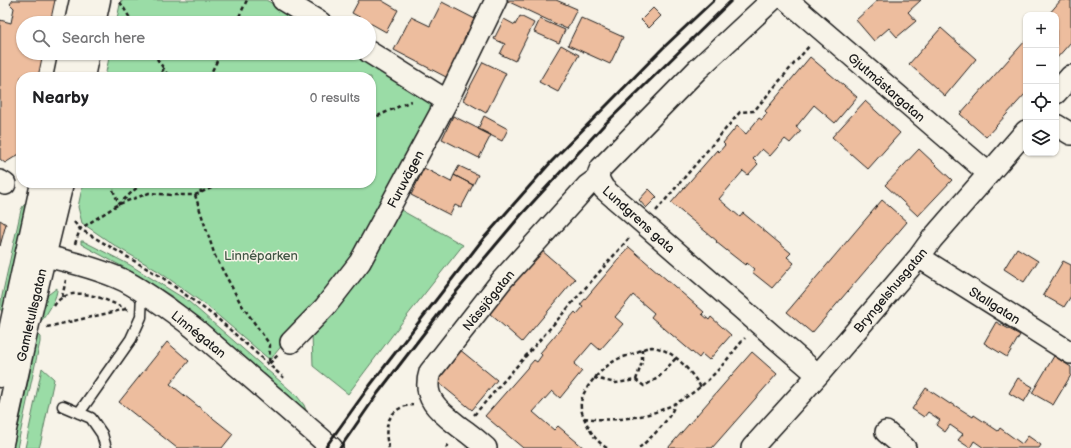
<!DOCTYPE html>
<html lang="en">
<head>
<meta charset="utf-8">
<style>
  :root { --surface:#fff; --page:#f2f2f2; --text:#202124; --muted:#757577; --line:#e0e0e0 }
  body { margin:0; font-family:"Balsamiq Sans",sans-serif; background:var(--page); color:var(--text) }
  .controls { position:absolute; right:12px; top:12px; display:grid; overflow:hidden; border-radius:8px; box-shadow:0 1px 3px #0004 }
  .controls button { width:36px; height:36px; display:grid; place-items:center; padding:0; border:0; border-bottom:1px solid var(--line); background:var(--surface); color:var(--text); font:20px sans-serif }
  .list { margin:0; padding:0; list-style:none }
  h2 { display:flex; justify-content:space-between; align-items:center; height:52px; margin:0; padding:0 16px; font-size:17px }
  h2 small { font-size:13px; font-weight:400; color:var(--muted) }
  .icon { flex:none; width:22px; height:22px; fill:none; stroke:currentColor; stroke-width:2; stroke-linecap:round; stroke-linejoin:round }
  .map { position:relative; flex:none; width:1071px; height:448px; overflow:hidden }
  .search { position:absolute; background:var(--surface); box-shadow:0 1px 3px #0004; left:16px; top:16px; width:360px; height:44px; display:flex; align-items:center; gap:10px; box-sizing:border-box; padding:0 14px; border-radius:22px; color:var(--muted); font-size:15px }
  .panel { position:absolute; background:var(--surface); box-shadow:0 1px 3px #0004; left:16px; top:72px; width:360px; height:116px; border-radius:16px }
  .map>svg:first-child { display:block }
</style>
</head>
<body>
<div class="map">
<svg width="1071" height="448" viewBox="0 0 1071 448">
  <rect width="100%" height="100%" fill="#f7f3e8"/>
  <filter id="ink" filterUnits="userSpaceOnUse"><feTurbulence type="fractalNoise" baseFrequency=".025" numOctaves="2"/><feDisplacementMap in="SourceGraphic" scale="8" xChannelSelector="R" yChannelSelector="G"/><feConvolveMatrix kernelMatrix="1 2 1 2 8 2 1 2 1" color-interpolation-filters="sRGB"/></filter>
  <g filter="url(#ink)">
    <!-- green -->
    <path fill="#9adca6" stroke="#5b7c61" d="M121,0H266L308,23H116Z
      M110,53H359L431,98L429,117L354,257L270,360L207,306L158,271L117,247L82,223L78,207L83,183H371V77H105Z
      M27,203L4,314L0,309L2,296L21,210L23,206Z
      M399,209L463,245L403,321L348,394L313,366L312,334L345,298L376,250Z
      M81,241H83L130,265L188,301L297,396L304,405L307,413L173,297L138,275L88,248L81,244Z
      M57,288C58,296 48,313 42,320L40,322L45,297Z
      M35,332L40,337V342L17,448H13L12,431L18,427L31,368L25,360Z
      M42,368L54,379L41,441L39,448H25Z"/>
    <!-- building -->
    <path fill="#edbd9e" stroke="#1c1c1c" d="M13,0H55L50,23H23V53H43L38,77H21V153L5,163L0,159V20L11,23L14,8L10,4Z
      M359,0H381L398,10L386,32L352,13Z
      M505,0H556L577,9L567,29Z
      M878,0H921L908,12L916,21L897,37L889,28L874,41L856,20Z
      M1061,0H1071V42L1056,59V15H1048Z
      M442,2L477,20L448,78L394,50L411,17L430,26Z
      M653,8L661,16L649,28L641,20Z
      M520,16L534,23L515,61L500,54L505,44L494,39L504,19L515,25Z
      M581,18L623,37L610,64L568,45Z
      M540,19L565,30L559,43L534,32Z
      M941,28L976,59L945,96L909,64Z
      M1026,40V93L986,137L960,114Z
      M561,45L579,55L558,92L539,82Z
      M810,57L857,97L835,123L814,105L796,127L801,131L790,143L785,139L770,156L762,149L753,159L758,164L748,175L743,171L719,199L740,217L743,213L791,253L787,257L794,263L772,288L752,272L754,269L747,263L745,265L731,254L716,242L717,241L671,203L717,150L719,152L725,145L723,143L737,126L746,134L759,118L762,120L767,113L765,111Z
      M483,62L506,73L486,113L463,100Z
      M865,101L900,133L868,169L832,137Z
      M453,116L491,135L479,158L442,139Z
      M484,116L508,129L502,141L478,129Z
      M919,149L952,180L918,216L885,185Z
      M459,166L478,175L473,185L454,175Z
      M424,168L451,182L454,175L473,185L461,208L455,205L450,215L411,195Z
      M649,189L657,197L646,208L639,200Z
      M882,200L907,222L812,333L787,312Z
      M0,220L6,224L0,246Z
      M629,247L704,312L702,314L709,320L711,317L731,335L709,360L702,354L699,358L651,317L654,313L633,295L615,317L623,324L600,350L592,343L574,364L582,371L560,398L552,391L533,412L554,430L558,426L584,448H523L485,416L534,360L537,362L542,355L540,353L575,312L577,314L583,307L580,305Z
      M1017,248L1038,261L1024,282L1004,269Z
      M541,250L575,279L522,342L489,313Z
      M1063,261L1071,265V296L1064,307L1043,295Z
      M996,322L1020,335L1007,357L984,343Z
      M167,342L189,361L170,384L233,434L222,448H177L119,402Z
      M459,349L497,380L472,410L434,379Z
      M752,352L777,374L712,448H668Z
      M1054,356L1071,367V375L1053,405L1032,393Z
      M1018,378L1033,387L1024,402L1009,393Z
      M926,388L950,404L951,403L973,417L974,415L998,431L1000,428L1022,444L1028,436L1041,445L1039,448H984L974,441L970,448L958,440L963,434L950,425L945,432L936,425L940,420L928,412L924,417L912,409Z"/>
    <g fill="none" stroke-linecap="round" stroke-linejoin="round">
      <defs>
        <path id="lane" d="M63,406L91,418L102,434L106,448
          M79,413L131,339L141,317L142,292"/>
        <path id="street" d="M283,0L321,23
          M772,0L698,69L601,168C596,176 599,181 604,189L818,375
          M787,0L988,173
          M369,52L447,101
          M1056,93L1071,76
          M1056,125L1071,134
          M0,181L5,184
          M45,256C72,262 100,269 125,281C149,294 172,311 194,328L332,448
          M919,257L1071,353
          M291,342L325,307L360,262L447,101L496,0
          M886,432L905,448
          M486,448C478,441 470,434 461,428C442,413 421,400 430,372L502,280L587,186L598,178
          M752,448L818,375L919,257L932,239L1026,131"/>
        <path id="secondary" d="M76,23L81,0
          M94,23L99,0
          M65,77L70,53
          M83,77L88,53
          M0,376L42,183
          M1,448L28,324L62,183"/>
      </defs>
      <!-- lane casing -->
      <use href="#lane" stroke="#1c1c1c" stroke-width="13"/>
      <!-- street casing -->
      <use href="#street" stroke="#1c1c1c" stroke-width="24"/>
      <!-- secondary casing -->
      <use href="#secondary" stroke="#1c1c1c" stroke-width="25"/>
      <!-- path -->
      <path stroke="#1c1c1c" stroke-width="2.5" stroke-dasharray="4 3" stroke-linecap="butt" d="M120,2L133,23
        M236,23L247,0
        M153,53L164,69
        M157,77L164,69L169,77
        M209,77L221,53
        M371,119L411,101
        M113,183V190L119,204L142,183
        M199,183L201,193
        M195,195L223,183
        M656,211L740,112L754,111L810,45
        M74,222L80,229L163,278L218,319L284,378
        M75,244L80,229L119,204L149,193L172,195H195L215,256L241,304L270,345L269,364L278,355
        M62,297L66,280
        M54,306C69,281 109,300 129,311
        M47,327L126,309
        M594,378L616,383L636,380L644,386L658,378L676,358
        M636,380L642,362V349
        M474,415L630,237
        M584,418C635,424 679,411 715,373C726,362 735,349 745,338
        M389,448C382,428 389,406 413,405
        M446,448L450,443
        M607,448C596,441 591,433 586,422C583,416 580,409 581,402C584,386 604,366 618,359C622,357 628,356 632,354C638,352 645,347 652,347C675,350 689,370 701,387
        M639,448C653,436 668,422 675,405"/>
      <!-- lane -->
      <use href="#lane" stroke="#f7f3e8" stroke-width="10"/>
      <!-- street -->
      <use href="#street" stroke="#f7f3e8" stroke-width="21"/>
      <!-- secondary -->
      <use href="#secondary" stroke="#f7f3e8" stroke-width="22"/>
      <!-- rail -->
      <path stroke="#1c1c1c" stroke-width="3" d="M325,448L368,388L483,239L551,162L663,48L714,0
        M340,448L378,393L451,298L521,215L603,126L732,0"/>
    </g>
  </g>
  <g text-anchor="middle" stroke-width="3" stroke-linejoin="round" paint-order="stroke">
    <!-- street labels -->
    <g font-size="13" fill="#1c1c1c" stroke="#f7f3e8">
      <text transform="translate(887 87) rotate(41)" y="5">Gjutmästargatan</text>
      <text transform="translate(405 179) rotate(-62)" y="5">Furuvägen</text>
      <text transform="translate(639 219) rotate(42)" y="5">Lundgrens gata</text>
      <text transform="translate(890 290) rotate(-50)" y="5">Bryngelshusgatan</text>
      <text transform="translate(488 300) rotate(-51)" y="5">Nässjögatan</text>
      <text transform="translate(995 305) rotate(32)" y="5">Stallgatan</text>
      <text transform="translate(31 315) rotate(-77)" y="5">Gamletullsgatan</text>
      <text transform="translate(199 334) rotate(39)" y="5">Linnégatan</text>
    </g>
    <!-- park labels -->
    <g font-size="13" fill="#425645" stroke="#f7f3e8">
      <text x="261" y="260">Linnéparken</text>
    </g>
  </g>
</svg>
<div class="controls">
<button>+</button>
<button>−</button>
<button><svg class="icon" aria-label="locate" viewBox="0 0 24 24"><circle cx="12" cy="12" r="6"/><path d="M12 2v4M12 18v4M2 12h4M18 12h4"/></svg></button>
<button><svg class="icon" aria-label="layers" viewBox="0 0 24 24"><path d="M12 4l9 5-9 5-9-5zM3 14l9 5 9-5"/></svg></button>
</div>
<div class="search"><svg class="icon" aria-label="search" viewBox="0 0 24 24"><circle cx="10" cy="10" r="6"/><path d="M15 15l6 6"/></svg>Search here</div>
<section class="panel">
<h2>Nearby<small>0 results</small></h2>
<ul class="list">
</ul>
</section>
</div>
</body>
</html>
